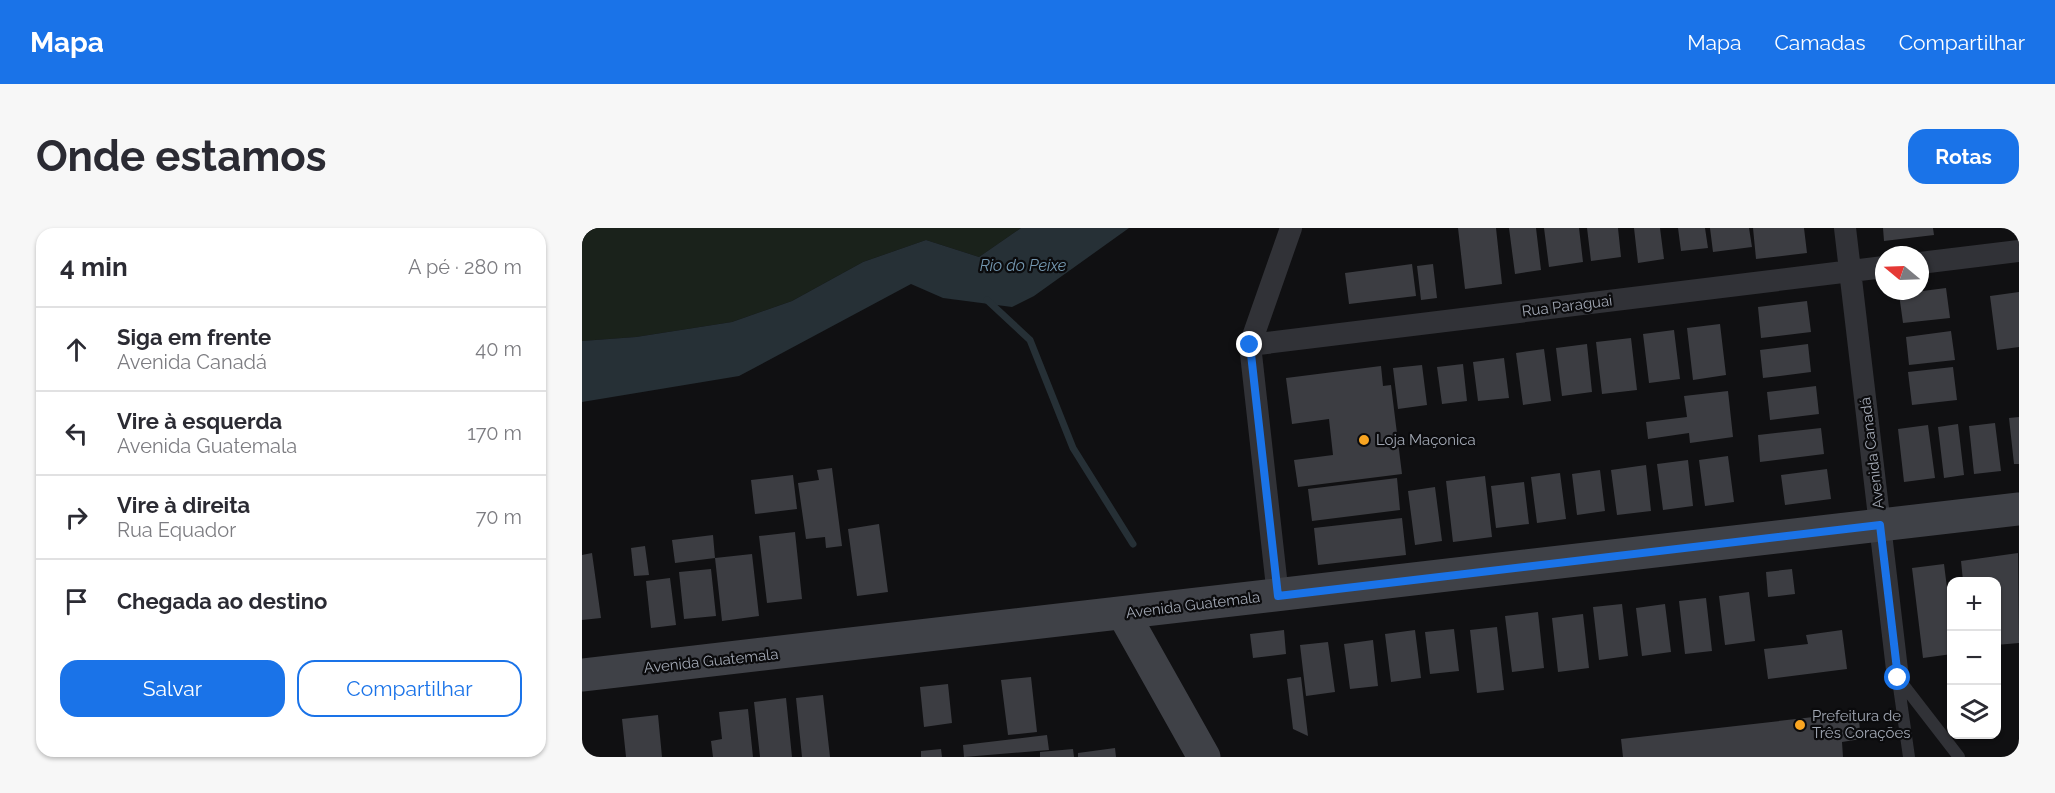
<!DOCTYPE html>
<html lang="pt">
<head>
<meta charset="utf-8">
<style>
  :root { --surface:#fff; --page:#f7f7f7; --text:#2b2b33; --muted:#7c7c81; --line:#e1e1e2; --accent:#1a73e8 }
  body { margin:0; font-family:Raleway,sans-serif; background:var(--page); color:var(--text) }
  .controls { position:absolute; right:18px; bottom:18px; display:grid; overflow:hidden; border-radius:12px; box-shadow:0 2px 4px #0004 }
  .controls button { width:54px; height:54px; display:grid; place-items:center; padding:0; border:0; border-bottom:2px solid var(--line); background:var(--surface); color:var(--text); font:30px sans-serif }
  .compass { position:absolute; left:1293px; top:18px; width:54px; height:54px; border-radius:50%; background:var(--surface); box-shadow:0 2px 4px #0004; rotate:289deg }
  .stop { position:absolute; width:18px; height:18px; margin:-14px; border:4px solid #1a73e8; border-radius:50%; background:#fff }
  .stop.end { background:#1a73e8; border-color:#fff; box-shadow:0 2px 6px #0008 }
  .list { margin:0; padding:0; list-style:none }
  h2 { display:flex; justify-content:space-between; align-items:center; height:78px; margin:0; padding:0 24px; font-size:26px }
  h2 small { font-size:20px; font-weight:400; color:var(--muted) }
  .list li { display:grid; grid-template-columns:39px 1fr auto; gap:18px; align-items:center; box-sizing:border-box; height:84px; padding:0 24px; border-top:2px solid var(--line) }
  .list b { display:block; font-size:22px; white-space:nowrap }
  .list p { margin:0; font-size:20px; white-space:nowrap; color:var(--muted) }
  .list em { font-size:20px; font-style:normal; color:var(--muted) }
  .actions { display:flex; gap:12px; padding:18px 24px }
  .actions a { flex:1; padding:14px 0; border:2px solid var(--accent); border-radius:18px; text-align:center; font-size:21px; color:var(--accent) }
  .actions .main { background:var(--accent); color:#fff }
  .icon { flex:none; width:33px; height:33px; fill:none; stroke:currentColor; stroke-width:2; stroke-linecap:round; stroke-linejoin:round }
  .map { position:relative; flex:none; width:1437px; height:529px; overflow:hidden; border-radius:18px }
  header { display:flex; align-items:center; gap:36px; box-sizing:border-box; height:84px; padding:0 30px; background:var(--accent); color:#fff }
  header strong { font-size:28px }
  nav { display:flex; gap:33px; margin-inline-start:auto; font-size:21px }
  .intro { display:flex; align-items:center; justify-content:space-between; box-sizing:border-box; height:144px; padding:0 36px }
  h1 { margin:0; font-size:42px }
  .button { padding:15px 27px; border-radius:18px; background:var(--accent); color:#fff; font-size:21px; font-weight:700 }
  main { display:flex; gap:36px; padding:0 36px }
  aside { flex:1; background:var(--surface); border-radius:18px; box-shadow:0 2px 4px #0004 }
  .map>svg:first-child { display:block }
</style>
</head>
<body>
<header>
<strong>Mapa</strong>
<nav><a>Mapa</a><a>Camadas</a><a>Compartilhar</a></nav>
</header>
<div class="intro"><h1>Onde estamos</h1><a class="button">Rotas</a></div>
<main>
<aside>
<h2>4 min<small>A pé · 280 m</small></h2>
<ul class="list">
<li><svg class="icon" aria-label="ahead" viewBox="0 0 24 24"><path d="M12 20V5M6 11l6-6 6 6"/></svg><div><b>Siga em frente</b><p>Avenida Canadá</p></div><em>40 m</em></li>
<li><svg class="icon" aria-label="left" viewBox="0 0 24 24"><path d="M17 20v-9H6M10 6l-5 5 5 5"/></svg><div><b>Vire à esquerda</b><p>Avenida Guatemala</p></div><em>170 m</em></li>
<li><svg class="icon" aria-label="right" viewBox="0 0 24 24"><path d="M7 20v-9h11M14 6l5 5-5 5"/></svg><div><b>Vire à direita</b><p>Rua Equador</p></div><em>70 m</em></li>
<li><svg class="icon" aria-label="arrive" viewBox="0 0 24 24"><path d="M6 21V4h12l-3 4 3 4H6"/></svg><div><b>Chegada ao destino</b></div></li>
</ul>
<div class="actions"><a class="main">Salvar</a><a>Compartilhar</a></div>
</aside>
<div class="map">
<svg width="1437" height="529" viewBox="0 0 1437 529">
  <rect width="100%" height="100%" fill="#101012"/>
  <!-- green -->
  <path fill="#1a221b" d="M0,0H439L397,29L344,12L281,34L210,73L150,94L54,109L0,113Z"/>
  <!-- water -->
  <path fill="#263036" d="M439,0H547L452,68L430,79L361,70L329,56L157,148L0,174V113L54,109L150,94L210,73L281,34L344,12L397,29Z"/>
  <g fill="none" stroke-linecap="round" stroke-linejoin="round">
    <!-- stream -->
    <path stroke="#263036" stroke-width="7" d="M405,72L448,112L491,220L551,316"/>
  </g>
  <!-- building -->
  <path fill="#3c3d42" d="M876,0H914L920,56L883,61Z
    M927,0H954L959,42L933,46Z
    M962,0H997L1001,34L967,39Z
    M1005,0H1036L1039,29L1009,33Z
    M1052,0H1078L1082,31L1056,35Z
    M1096,0H1123L1126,20L1099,23Z
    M1128,0H1167L1170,19L1131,24Z
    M1171,0H1222L1225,25L1174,31Z
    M1301,0H1351L1352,7L1302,13Z
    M830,36L834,68L767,76L763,45Z
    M851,36L855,70L839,72L835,38Z
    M1364,60L1368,90L1321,95L1317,66Z
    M1437,64V119L1415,122L1408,68Z
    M1225,73L1229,104L1179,110L1176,79Z
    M1138,96L1144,147L1111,152L1105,100Z
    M1092,102L1098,151L1067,155L1061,106Z
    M1369,103L1373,132L1327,137L1324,109Z
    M1049,110L1055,162L1020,166L1014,114Z
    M1005,116L1010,164L980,168L974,120Z
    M1226,116L1229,144L1181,150L1178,122Z
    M962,121L969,173L941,177L934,125Z
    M922,130L927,170L896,173L891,134Z
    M881,136L885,173L860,176L855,139Z
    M840,137L845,177L816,181L811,140Z
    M799,138L801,158L809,157L820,246L716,259L712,232L751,227L747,191L710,196L704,150Z
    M1371,139L1375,172L1330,177L1326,144Z
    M1234,158L1237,186L1188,192L1185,164Z
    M1146,163L1151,209L1108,215L1107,205L1066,211L1064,194L1105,189L1102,168Z
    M1437,189V236H1432L1427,190Z
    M1413,195L1419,243L1392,246L1387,198Z
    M1376,196L1382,247L1362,250L1356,199Z
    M1346,197L1353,250L1322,254L1316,201Z
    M1239,200L1242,226L1178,234L1176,207Z
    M1146,228L1152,274L1123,278L1117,232Z
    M1106,232L1111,278L1081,282L1075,236Z
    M1064,237L1069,283L1035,287L1029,242Z
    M250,240L260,318L244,320L243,309L224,311L216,255L237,252L235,242Z
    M1245,241L1249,271L1203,277L1199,247Z
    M1018,242L1023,283L995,287L990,246Z
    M978,245L984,291L955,295L949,249Z
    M211,247L215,281L173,286L169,252Z
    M903,248L910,309L871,314L864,253Z
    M815,250L818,282L730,293L726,261Z
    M942,254L947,296L914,300L909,258Z
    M853,259L860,313L833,317L826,263Z
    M820,290L824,327L736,337L732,300Z
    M297,296L306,364L275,368L266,301Z
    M213,304L220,371L185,375L177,308Z
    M131,307L133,330L93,335L90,312Z
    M63,318L67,347L52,348L49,320Z
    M10,325L19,390L0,392V327Z
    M1436,325L1437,415L1414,417V353H1381L1379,333Z
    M170,326L177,388L140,393L133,330Z
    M1362,336L1370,400V426L1341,430L1330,340Z
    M129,341L134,388L102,391L97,344Z
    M1210,341L1213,366L1186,369L1184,344Z
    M88,350L94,397L69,400L64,353Z
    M1167,364L1173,413L1143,417L1137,368Z
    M1124,370L1130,423L1103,426L1097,373Z
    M1040,376L1046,428L1017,432L1011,379Z
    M1083,376L1089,424L1060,428L1054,380Z
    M956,384L962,440L930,444L923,388Z
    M1001,386L1007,440L976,444L970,390Z
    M915,399L922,462L895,465L888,402Z
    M872,401L877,443L848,446L843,404Z
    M702,402L704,426L671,430L668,406Z
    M833,402L839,450L809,454L803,406Z
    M1260,402L1265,441L1186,451L1182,421L1226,416L1224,407Z
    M791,412L796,458L768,461L762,416Z
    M746,414L753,464L724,468L718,417Z
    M449,449L455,504L426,507L419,452Z
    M719,449L726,508L711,501L705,451Z
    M366,456L370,495L342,499L338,459Z
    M241,467L248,529H220L214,470Z
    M204,470L210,529H178L172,474Z
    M166,481L171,529H131L129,513L140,511L137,484Z
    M1276,484L1279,511L1260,514L1261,529H1041L1039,511Z
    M76,487L80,529H44L40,491Z
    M465,507L467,522L382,529L381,517Z
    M533,520L534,529H496V525Z
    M359,521L360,529H339V523Z
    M491,521L492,529H458V524Z"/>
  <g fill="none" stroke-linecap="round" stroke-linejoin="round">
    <!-- lane -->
    <path stroke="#313237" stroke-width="12" d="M1316,450L1377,529
      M1316,452L1327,529"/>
    <!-- street -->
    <path stroke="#313237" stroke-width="22" d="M1263,0L1316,450
      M1338,35L1437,23
      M668,117L1302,39
      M696,368L668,117L709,0"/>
    <!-- secondary -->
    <path stroke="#3f4147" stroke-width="33" d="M541,385L622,529
      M0,447L1437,281"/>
  </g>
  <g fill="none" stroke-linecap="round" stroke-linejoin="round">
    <!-- route -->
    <path stroke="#1a73e8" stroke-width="8" d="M668,117L696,368L1298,297L1316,450"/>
  </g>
  <!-- markers -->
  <g fill="#f9a521" stroke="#0b0b0d" stroke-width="2">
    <circle cx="782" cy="212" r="6"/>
    <circle cx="1218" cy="497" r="6"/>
  </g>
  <g text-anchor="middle" stroke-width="4.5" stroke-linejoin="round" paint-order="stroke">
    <!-- street labels -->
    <g font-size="15" fill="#a1a7b3" stroke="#0b0b0d">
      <text transform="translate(985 78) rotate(-7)" y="5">Rua Paraguai</text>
      <text transform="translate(1290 225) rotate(-97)" y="5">Avenida Canadá</text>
      <text transform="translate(611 377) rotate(-7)" y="5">Avenida Guatemala</text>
      <text transform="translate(129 433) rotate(-6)" y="5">Avenida Guatemala</text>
    </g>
    <!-- poi labels -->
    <g font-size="15" fill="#a1a7b3" stroke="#0b0b0d" text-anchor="start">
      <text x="794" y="217">Loja Maçonica</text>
      <text x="1230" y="493">Prefeitura de<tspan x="1230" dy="17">Três Corações</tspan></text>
    </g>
    <!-- water labels -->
    <g font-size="16" font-style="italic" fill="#7598b1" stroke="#0b0b0d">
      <text x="441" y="43">Rio do Peixe</text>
    </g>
  </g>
</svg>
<div class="controls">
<button>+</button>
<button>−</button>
<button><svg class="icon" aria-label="layers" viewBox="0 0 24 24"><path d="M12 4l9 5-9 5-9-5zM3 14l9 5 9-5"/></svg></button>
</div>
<svg class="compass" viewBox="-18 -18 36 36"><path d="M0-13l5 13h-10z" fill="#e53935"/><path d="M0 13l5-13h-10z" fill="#7c7c81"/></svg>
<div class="stop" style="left:1316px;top:450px"></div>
<div class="stop end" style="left:668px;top:117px"></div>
</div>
</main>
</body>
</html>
